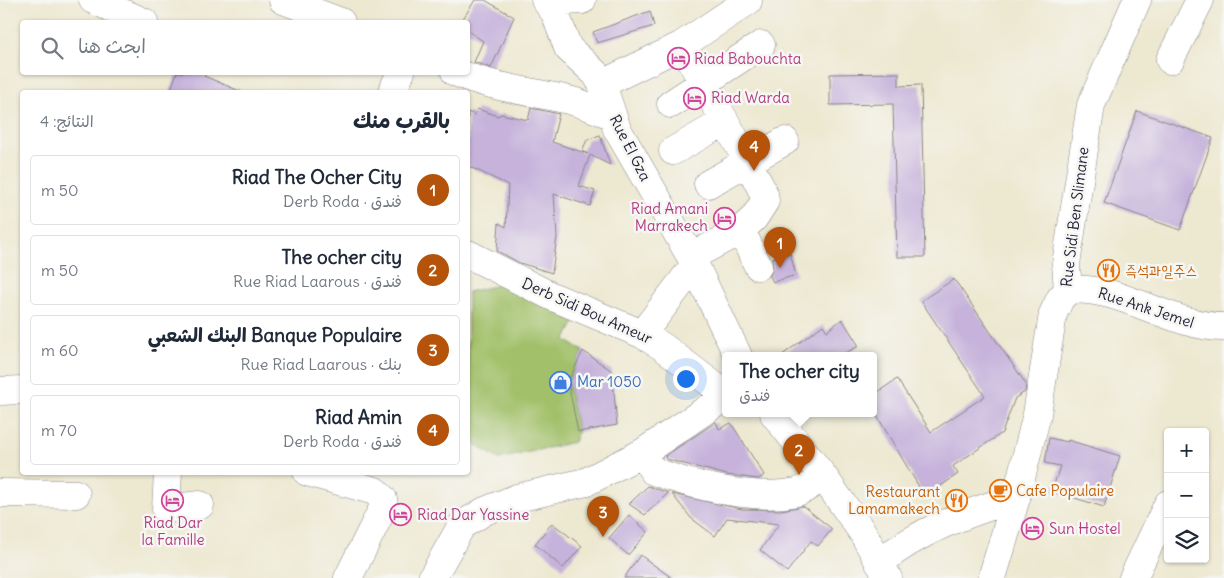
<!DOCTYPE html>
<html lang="ar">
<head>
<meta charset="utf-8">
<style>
  :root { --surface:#fff; --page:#f6f6f7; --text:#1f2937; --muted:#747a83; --line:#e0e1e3; --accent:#b45309 }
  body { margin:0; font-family:Delius,"Playpen Sans Arabic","Poor Story",sans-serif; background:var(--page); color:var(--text); direction:rtl }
  .controls { position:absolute; right:15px; bottom:15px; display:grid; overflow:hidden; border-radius:5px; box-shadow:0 1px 4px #0004 }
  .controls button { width:45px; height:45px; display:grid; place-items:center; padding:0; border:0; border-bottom:1px solid var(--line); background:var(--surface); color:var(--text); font:25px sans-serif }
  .you { position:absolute; left:685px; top:378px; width:18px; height:18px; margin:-12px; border:4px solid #fff; border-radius:50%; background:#1a73e8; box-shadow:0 0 0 8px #1a73e833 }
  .badge { display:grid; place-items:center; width:32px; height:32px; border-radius:50%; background:var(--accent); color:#fff; font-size:16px; font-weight:700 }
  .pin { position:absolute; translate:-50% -41px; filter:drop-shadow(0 1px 2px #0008) }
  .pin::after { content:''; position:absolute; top:26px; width:18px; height:15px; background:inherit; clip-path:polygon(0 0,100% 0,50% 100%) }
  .popup { position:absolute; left:722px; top:352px; width:155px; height:65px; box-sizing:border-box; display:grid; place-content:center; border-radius:5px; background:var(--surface); filter:drop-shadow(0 1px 4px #0005); font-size:16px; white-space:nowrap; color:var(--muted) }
  .popup b { font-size:19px; color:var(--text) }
  .popup::after { content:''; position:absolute; left:50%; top:100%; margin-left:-10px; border:10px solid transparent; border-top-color:var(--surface) }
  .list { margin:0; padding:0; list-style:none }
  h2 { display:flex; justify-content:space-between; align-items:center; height:65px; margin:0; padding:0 20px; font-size:21px }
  h2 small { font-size:16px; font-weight:400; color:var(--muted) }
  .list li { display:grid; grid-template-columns:32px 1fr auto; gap:15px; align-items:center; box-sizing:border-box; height:70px; margin:0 10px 10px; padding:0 10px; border:1px solid var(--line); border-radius:5px }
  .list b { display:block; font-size:19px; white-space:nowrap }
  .list p { margin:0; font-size:16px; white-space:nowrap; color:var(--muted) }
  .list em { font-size:16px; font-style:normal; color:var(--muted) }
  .icon { flex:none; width:28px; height:28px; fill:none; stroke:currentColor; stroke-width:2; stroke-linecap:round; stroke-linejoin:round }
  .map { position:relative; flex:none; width:1224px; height:578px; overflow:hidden; direction:ltr }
  .search { position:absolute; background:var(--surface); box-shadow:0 1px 4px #0004; left:20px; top:20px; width:450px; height:55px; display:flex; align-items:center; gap:12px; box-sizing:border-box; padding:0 18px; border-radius:5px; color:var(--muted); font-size:19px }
  .panel { position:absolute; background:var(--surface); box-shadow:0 1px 4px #0004; left:20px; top:90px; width:450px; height:385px; border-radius:5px; direction:rtl }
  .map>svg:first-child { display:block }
</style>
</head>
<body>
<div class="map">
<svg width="1224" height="578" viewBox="0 0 1224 578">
  <rect width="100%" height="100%" fill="#f6f6f2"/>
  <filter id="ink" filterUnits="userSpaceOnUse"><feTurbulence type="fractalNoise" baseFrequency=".02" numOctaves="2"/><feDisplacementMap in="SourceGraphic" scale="10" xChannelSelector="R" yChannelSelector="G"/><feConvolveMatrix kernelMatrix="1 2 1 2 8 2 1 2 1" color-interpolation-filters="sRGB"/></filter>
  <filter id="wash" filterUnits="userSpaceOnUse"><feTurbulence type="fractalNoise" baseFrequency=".0096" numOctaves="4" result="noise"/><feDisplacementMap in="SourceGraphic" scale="20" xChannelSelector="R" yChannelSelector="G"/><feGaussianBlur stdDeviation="1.12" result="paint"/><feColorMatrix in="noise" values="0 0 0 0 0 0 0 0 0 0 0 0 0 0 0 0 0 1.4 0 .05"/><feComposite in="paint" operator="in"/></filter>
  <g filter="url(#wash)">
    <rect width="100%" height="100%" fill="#ede8d0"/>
    <!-- green -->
    <path fill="#a1c069" stroke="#627152" d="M512,282L575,322L565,340L583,351L568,382L578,432L574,442L499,459L468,440V292Z"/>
    <g id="blocks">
      <!-- building -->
      <path fill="#c6b2db" d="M475,0H485L514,17L491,68L474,62L483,41L468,31V22H461Z
        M650,11L654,26L597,43L593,32Z
        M177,72H205L204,76L242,92H170Z
        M899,73V86L921,85L925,257H897L893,104L830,105V74Z
        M531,108L559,114L552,142L588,154L582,151L587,140L600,135L610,165L590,155L579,186L595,191L590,206L554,194L557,237L552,273L520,263L497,251L499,223L506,227L508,185L468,166V112L475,115L477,109L498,116L501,114L528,120Z
        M1137,111L1213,138L1180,230L1104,203Z
        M790,253L796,275L773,282L770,276L773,268L772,258Z
        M954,279L1026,384L1025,392L1015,398L1002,433L953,466L958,474L925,497L873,409V395L897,379L931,432L985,396L921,301Z
        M842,319L859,346L839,356H781L823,325L827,331Z
        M583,351L612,371L617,425L578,432L568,382Z
        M716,422L719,429L731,423L764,475L759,479L727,475L666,459L665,456Z
        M1049,438L1068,442V440L1120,456L1104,507L1052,491L1060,466L1045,463Z
        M648,486L668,493L645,515L629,504Z
        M672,494L742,509L781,510L803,506L832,529L818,546L811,541L787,572L760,550L779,524L727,518L715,536L691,518Z
        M629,515L648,532L628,555L609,538Z
        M552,523L582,546L563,568L535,544Z
        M640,555L672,578H624Z"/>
    </g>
  </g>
  <g filter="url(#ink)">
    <use href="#blocks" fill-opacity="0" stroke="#888586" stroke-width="1"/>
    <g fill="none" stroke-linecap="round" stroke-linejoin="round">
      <defs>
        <path id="minor" d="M93,0L144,22
          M283,0L341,22
          M545,0L555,13L568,48L596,74L602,84L617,129L691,257L738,356
          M548,2L582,0
          M682,45L748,1
          M1170,60L1200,0
          M455,72C491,87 527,91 564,99C580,102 597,110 612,115
          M602,84L682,45L748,162L764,194L765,201L754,218L741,230L691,257
          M392,92L401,72
          M671,104L761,45
          M673,151L724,122
          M708,184L785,141
          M741,230L758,266
          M468,254L551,296L642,334L663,347L725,394
          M1068,290L1066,264L1091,105L1137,0
          M1068,290C1119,284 1170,327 1224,327
          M642,334L694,266
          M0,391L22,390
          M774,414L823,476L863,533L888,578
          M642,453L653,471C693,486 755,501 797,492C806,490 816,481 823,476
          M168,472L166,509L200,505
          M307,472L375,491L383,499L384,506L348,578
          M0,493L76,494
          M879,563C920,530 966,513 1016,498
          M432,578L462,525L485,511L517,498L586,482L642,453L725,397
          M992,578L1016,498L1037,414L1053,314L1060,299L1068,290
          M1133,578L1168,504"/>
      </defs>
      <!-- minor casing -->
      <use href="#minor" stroke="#888586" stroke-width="29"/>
      <!-- minor -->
      <use href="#minor" stroke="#fff" stroke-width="28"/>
    </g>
  </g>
  <!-- icons -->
  <defs>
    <symbol id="hotel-ring" viewBox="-11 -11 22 22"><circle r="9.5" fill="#f6f6f2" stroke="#d1479c" stroke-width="1.5"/><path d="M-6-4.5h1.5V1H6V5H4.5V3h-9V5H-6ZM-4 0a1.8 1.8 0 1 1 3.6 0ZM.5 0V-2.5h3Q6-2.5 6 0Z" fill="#d1479c"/></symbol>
    <symbol id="restaurant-ring" viewBox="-11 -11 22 22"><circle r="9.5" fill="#f6f6f2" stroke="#e8710a" stroke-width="1.5"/><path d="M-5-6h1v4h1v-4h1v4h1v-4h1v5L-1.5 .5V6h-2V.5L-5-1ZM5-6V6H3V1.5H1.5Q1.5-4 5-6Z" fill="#e8710a"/></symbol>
    <symbol id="shop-ring" viewBox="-11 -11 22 22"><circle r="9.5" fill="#f6f6f2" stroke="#3f7fe0" stroke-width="1.5"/><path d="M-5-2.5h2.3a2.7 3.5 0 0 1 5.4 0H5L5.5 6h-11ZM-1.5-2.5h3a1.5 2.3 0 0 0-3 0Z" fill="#3f7fe0"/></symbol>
    <symbol id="cafe-ring" viewBox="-11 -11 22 22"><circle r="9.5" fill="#f6f6f2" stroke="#e8710a" stroke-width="1.5"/><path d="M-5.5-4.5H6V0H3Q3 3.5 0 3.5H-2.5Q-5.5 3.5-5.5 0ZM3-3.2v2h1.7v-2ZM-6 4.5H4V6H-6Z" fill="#e8710a"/></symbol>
  </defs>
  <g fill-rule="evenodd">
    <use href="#hotel-ring" x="666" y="46" width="25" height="25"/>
    <use href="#hotel-ring" x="682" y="86" width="25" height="25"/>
    <use href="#hotel-ring" x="712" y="206" width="25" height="25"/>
    <use href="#restaurant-ring" x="1096" y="258" width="25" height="25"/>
    <use href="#shop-ring" x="548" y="370" width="25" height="25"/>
    <use href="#cafe-ring" x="988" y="478" width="25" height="25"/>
    <use href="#hotel-ring" x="160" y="488" width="25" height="25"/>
    <use href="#restaurant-ring" x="944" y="488" width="25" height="25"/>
    <use href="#hotel-ring" x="388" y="502" width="25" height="25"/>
    <use href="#hotel-ring" x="1020" y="516" width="25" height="25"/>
  </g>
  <g text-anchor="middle" stroke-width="5" stroke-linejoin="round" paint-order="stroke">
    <!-- hotel labels -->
    <g font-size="15" fill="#b23c85" stroke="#f6f6f2" text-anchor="start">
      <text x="694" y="64">Riad Babouchta</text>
      <text x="711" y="103">Riad Warda</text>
      <text x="708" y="214" text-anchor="end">Riad Amani<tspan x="708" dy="17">Marrakech</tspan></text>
      <text x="417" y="520">Riad Dar Yassine</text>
      <text x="173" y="528" text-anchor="middle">Riad Dar<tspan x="173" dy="17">la Famille</tspan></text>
      <text x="1049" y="534">Sun Hostel</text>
    </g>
    <!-- street labels -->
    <g font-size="15" fill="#22223b" stroke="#f6f6f2">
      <text transform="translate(630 148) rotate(63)" y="5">Rue El Gza</text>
      <text transform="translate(1075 217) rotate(-83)" y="5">Rue Sidi Ben Slimane</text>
      <text transform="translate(1146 308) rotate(18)" y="5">Rue Ank Jemel</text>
      <text transform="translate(587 311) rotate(24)" y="5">Derb Sidi Bou Ameur</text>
    </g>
    <!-- food labels -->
    <g font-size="15" fill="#c56008" stroke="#f6f6f2" text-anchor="start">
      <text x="1125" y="276">즉석과일주스</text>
      <text x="1016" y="496">Cafe Populaire</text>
      <text x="940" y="497" text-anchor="end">Restaurant<tspan x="940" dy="17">Lamamakech</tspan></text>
    </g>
    <!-- shop labels -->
    <g font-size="15" fill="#366cbe" stroke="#f6f6f2" text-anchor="start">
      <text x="577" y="387">Mar 1050</text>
    </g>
  </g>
</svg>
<div class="controls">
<button>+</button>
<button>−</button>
<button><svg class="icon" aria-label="layers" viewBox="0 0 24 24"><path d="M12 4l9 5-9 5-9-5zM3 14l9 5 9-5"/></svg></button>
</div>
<div class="you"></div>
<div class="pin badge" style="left:780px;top:268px">1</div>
<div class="pin badge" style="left:799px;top:475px">2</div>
<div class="popup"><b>The ocher city</b>فندق</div>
<div class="pin badge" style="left:603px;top:537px">3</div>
<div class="pin badge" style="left:754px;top:171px">4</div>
<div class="search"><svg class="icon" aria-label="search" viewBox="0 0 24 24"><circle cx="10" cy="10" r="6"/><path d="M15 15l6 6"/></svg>ابحث هنا</div>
<section class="panel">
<h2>بالقرب منك<small>النتائج: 4</small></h2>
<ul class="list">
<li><span class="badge">1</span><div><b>Riad The Ocher City</b><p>فندق · Derb Roda</p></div><em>50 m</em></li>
<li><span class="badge">2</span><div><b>The ocher city</b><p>فندق · Rue Riad Laarous</p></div><em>50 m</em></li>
<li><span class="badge">3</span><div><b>Banque Populaire البنك الشعبي</b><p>بنك · Rue Riad Laarous</p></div><em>60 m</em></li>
<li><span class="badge">4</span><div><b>Riad Amin</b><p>فندق · Derb Roda</p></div><em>70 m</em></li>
</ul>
</section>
</div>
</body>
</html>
